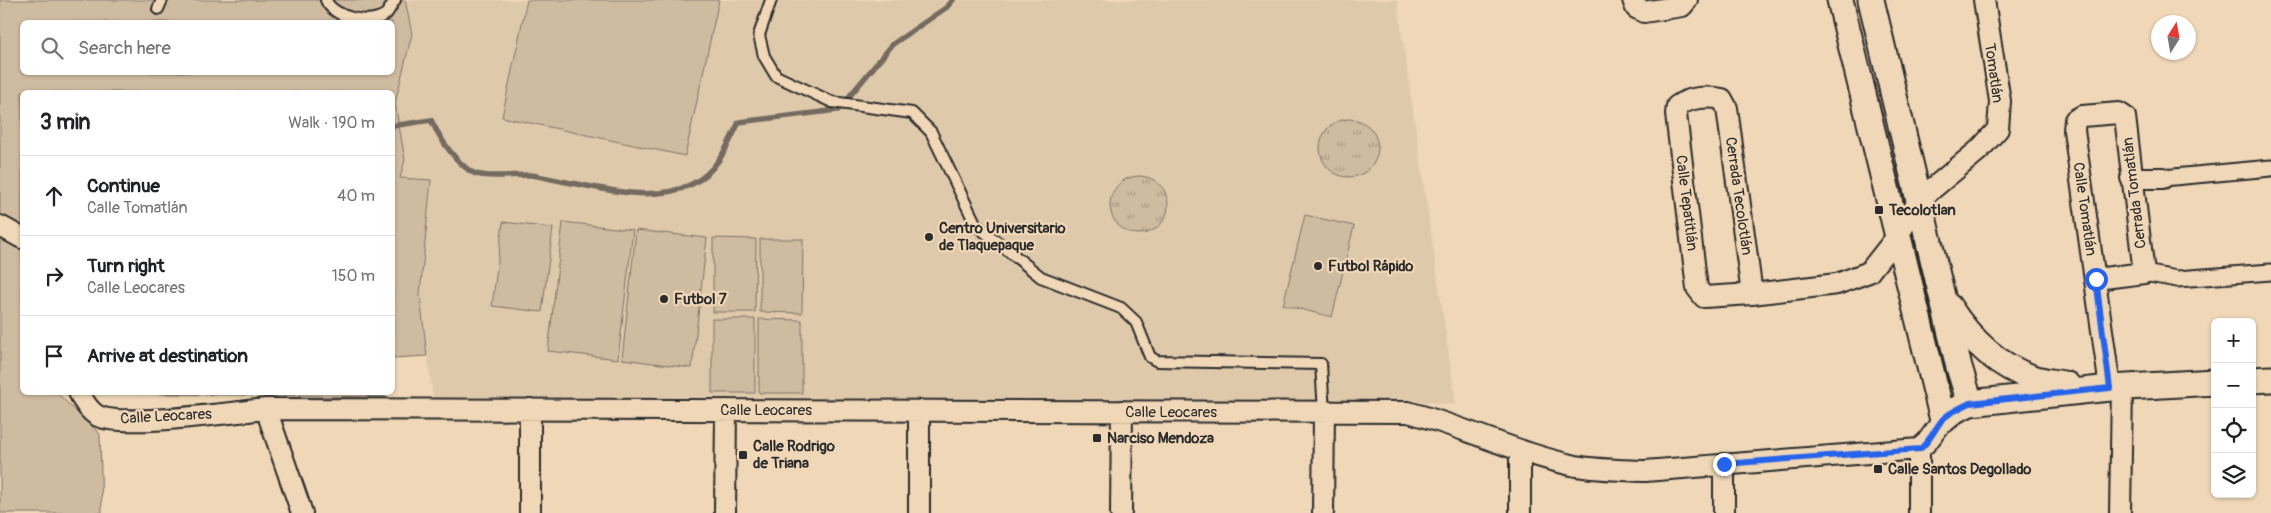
<!DOCTYPE html>
<html lang="en">
<head>
<meta charset="utf-8">
<style>
  :root { --surface:#fff; --page:#f6f6f6; --text:#202124; --muted:#757577; --line:#e0e0e0 }
  body { margin:0; font-family:Pangolin,sans-serif; background:var(--page); color:var(--text) }
  .controls { position:absolute; right:15px; bottom:15px; display:grid; overflow:hidden; border-radius:8px; box-shadow:0 1px 4px #0004 }
  .controls button { width:45px; height:45px; display:grid; place-items:center; padding:0; border:0; border-bottom:1px solid var(--line); background:var(--surface); color:var(--text); font:25px sans-serif }
  .compass { position:absolute; left:2151px; top:15px; width:45px; height:45px; border-radius:50%; background:var(--surface); box-shadow:0 1px 4px #0004; rotate:11deg }
  .stop { position:absolute; width:15px; height:15px; margin:-11px; border:4px solid #2563eb; border-radius:50%; background:#fff }
  .stop.end { background:#2563eb; border-color:#fff; box-shadow:0 1px 5px #0008 }
  .list { margin:0; padding:0; list-style:none }
  h2 { display:flex; justify-content:space-between; align-items:center; height:65px; margin:0; padding:0 20px; font-size:21px }
  h2 small { font-size:16px; font-weight:400; color:var(--muted) }
  .list li { display:grid; grid-template-columns:32px 1fr auto; gap:15px; align-items:center; box-sizing:border-box; height:80px; padding:0 20px; border-top:1px solid var(--line) }
  .list b { display:block; font-size:19px; white-space:nowrap }
  .list p { margin:0; font-size:16px; white-space:nowrap; color:var(--muted) }
  .list em { font-size:16px; font-style:normal; color:var(--muted) }
  .icon { flex:none; width:28px; height:28px; fill:none; stroke:currentColor; stroke-width:2; stroke-linecap:round; stroke-linejoin:round }
  .map { position:relative; flex:none; width:2271px; height:513px; overflow:hidden }
  .search { position:absolute; background:var(--surface); box-shadow:0 1px 4px #0004; left:20px; top:20px; width:375px; height:55px; display:flex; align-items:center; gap:12px; box-sizing:border-box; padding:0 18px; border-radius:8px; color:var(--muted); font-size:19px }
  .panel { position:absolute; background:var(--surface); box-shadow:0 1px 4px #0004; left:20px; top:90px; width:375px; height:305px; border-radius:8px }
  .map>svg:first-child { display:block }
</style>
</head>
<body>
<div class="map">
<svg width="2271" height="513" viewBox="0 0 2271 513">
  <defs>
    <pattern id="park-tufts" width="24" height="20" patternUnits="userSpaceOnUse" patternTransform="scale(1.25)"><rect width="24" height="20" fill="#cfbba0"/><path d="M3 7l-1-3M5 7V3M7 7l1-3M15 17l-1-3M17 17v-4M19 17l1-3" fill="none" stroke="#a89883"/></pattern>
  </defs>
  <rect width="100%" height="100%" fill="#efd7b7"/>
  <filter id="ink" filterUnits="userSpaceOnUse"><feTurbulence type="fractalNoise" baseFrequency=".02" numOctaves="2"/><feDisplacementMap in="SourceGraphic" scale="10" xChannelSelector="R" yChannelSelector="G"/><feConvolveMatrix kernelMatrix="1 2 1 2 8 2 1 2 1" color-interpolation-filters="sRGB"/></filter>
  <g filter="url(#ink)">
    <!-- built -->
    <path fill="#dfc9ab" d="M405,0H1397L1456,405L1430,402L433,399L420,295L431,180L400,178L395,103L412,34Z"/>
    <!-- green -->
    <path fill="#cfbba0" stroke="#7d7366" fill-rule="evenodd" d="M0,0H405L412,34L395,103L405,160L400,178L431,180L420,295L427,356L393,358L392,92H22V392L57,393L100,434L102,513H0ZM22,22H392V72H22Z
      M527,0H719L685,156L502,117Z
      M1305,215L1354,226L1332,317L1283,305Z
      M503,222L553,228L542,312L492,306Z
      M563,222L633,230L618,359L548,351Z
      M636,230L707,238L692,368L622,359Z
      M713,238L756,239L755,312H713Z
      M760,239H803L802,313L760,312Z
      M712,319H755V393H712Z
      M759,319L802,320V393H759Z
      M385,393V397L95,393L385,392Z"/>
    <!-- park -->
    <path fill="url(#park-tufts)" stroke="#7d7366" d="M1320 148a29 29 0 1 1 58 0a29 29 0 1 1-58 0Z
      M1110 205a29 29 0 1 1 58 0a29 29 0 1 1-58 0Z"/>
    <g fill="none" stroke-linecap="round" stroke-linejoin="round">
      <!-- stream -->
      <path stroke="#746b5f" stroke-width="5.5" d="M392,126L431,120C440,138 453,159 470,171C483,180 515,174 531,175C540,176 551,179 561,181C602,188 652,204 692,184C717,172 728,145 739,122L838,110L893,44L947,7L953,0"/>
      <defs>
        <path id="service" d="M326,0C333,18 371,26 386,14C389,11 392,4 395,0
          M771,0L759,35L764,56L776,76L832,102L912,113L931,132L976,225L1041,277L1121,308L1136,322L1150,357L1157,361L1321,364L1324,412
          M158,9L162,0"/>
        <path id="pedestrian" d="M2163,178L2271,168
          M2144,273L2177,279L2271,272"/>
        <path id="minor" d="M1633,0L1636,8L1644,12L1682,6L1687,0
          M2131,178H2163
          M0,226L22,238
          M2096,279L2144,273L2125,117L2119,113L2082,116L2075,120L2074,130L2110,388
          M1752,294L1727,108L1722,99C1708,96 1690,97 1677,106L1676,114L1697,288L1704,297L1752,294L1837,284L1869,272L1899,234L1919,200L1980,149L1998,129L2000,101L1984,0
          M79,392C82,400 90,412 98,416C122,428 234,412 266,409L1408,412C1465,427 1518,454 1576,466C1599,470 1622,470 1645,471L1919,449L1927,442L1943,420
          M266,409L302,513
          M919,411V513
          M530,513V409
          M725,513L726,410
          M1121,513L1122,411
          M1323,513L1324,412
          M1520,513V451
          M1724,513V464
          M1919,513V449
          M2120,513L2122,388"/>
        <path id="tertiary" d="M1840,0L1943,420L1955,410L1970,403L2110,388L2215,382
          M1871,0L1959,367L1970,403
          M1949,307C1969,338 1997,366 2033,378C2044,382 2056,382 2067,385
          M2252,380L2271,379"/>
      </defs>
      <!-- service casing -->
      <use href="#service" stroke="#2b2b2b" stroke-width="14"/>
      <!-- pedestrian casing -->
      <use href="#pedestrian" stroke="#2b2b2b" stroke-width="19"/>
      <!-- minor casing -->
      <use href="#minor" stroke="#2b2b2b" stroke-width="24"/>
      <!-- tertiary casing -->
      <use href="#tertiary" stroke="#2b2b2b" stroke-width="29"/>
      <!-- service -->
      <use href="#service" stroke="#efd7b7" stroke-width="10"/>
      <!-- pedestrian -->
      <use href="#pedestrian" stroke="#efd7b7" stroke-width="15"/>
      <!-- minor -->
      <use href="#minor" stroke="#efd7b7" stroke-width="20"/>
      <!-- tertiary -->
      <use href="#tertiary" stroke="#efd7b7" stroke-width="25"/>
    </g>
  </g>
  <g fill="none" stroke-linecap="round" stroke-linejoin="round" filter="url(#ink)">
    <!-- route -->
    <path stroke="#2563eb" stroke-width="6" d="M1724,464L1920,449C1930,441 1934,430 1942,420C1949,412 1960,408 1970,403L2110,388L2096,279"/>
  </g>
  <!-- markers -->
  <g fill="#2b2b2b" stroke="#efd7b7" stroke-width="2">
    <rect x="1874" y="205" width="10" height="10" rx="2.5"/>
    <circle cx="929" cy="237" r="5"/>
    <circle cx="1318" cy="266" r="5"/>
    <circle cx="664" cy="299" r="5"/>
    <rect x="1092" y="433" width="10" height="10" rx="2.5"/>
    <rect x="738" y="450" width="10" height="10" rx="2.5"/>
    <rect x="1873" y="464" width="10" height="10" rx="2.5"/>
  </g>
  <g text-anchor="middle" stroke-width="4.5" stroke-linejoin="round" paint-order="stroke">
    <!-- street labels -->
    <g font-size="15" fill="#2b2b2b" stroke="#efd7b7">
      <text transform="translate(1994 73) rotate(82)" y="5">Tomatlán</text>
      <text transform="translate(2134 193) rotate(-97)" y="5">Cerrada Tomatlán</text>
      <text transform="translate(1739 196) rotate(82)" y="5">Cerrada Tecolotlán</text>
      <text transform="translate(1687 203) rotate(83)" y="5">Calle Tepatitlán</text>
      <text transform="translate(2085 209) rotate(82)" y="5">Calle Tomatlán</text>
      <text x="766" y="415">Calle Leocares</text>
      <text x="1171" y="417">Calle Leocares</text>
      <text transform="translate(166 416) rotate(-3)" y="5">Calle Leocares</text>
    </g>
    <!-- poi labels -->
    <g font-size="15" font-weight="bold" fill="#2b2b2b" stroke="#efd7b7" text-anchor="start">
      <text x="1889" y="215">Tecolotlan</text>
      <text x="939" y="233">Centro Universitario<tspan x="939" dy="17">de Tlaquepaque</tspan></text>
      <text x="1328" y="271">Futbol Rápido</text>
      <text x="674" y="304">Futbol 7</text>
      <text x="1107" y="443">Narciso Mendoza</text>
      <text x="753" y="451">Calle Rodrigo<tspan x="753" dy="17">de Triana</tspan></text>
      <text x="1888" y="474">Calle Santos Degollado</text>
    </g>
  </g>
</svg>
<div class="controls">
<button>+</button>
<button>−</button>
<button><svg class="icon" aria-label="locate" viewBox="0 0 24 24"><circle cx="12" cy="12" r="6"/><path d="M12 2v4M12 18v4M2 12h4M18 12h4"/></svg></button>
<button><svg class="icon" aria-label="layers" viewBox="0 0 24 24"><path d="M12 4l9 5-9 5-9-5zM3 14l9 5 9-5"/></svg></button>
</div>
<svg class="compass" viewBox="-18 -18 36 36"><path d="M0-13l5 13h-10z" fill="#e53935"/><path d="M0 13l5-13h-10z" fill="#757577"/></svg>
<div class="stop" style="left:2096px;top:279px"></div>
<div class="stop end" style="left:1724px;top:464px"></div>
<div class="search"><svg class="icon" aria-label="search" viewBox="0 0 24 24"><circle cx="10" cy="10" r="6"/><path d="M15 15l6 6"/></svg>Search here</div>
<section class="panel">
<h2>3 min<small>Walk · 190 m</small></h2>
<ul class="list">
<li><svg class="icon" aria-label="ahead" viewBox="0 0 24 24"><path d="M12 20V5M6 11l6-6 6 6"/></svg><div><b>Continue</b><p>Calle Tomatlán</p></div><em>40 m</em></li>
<li><svg class="icon" aria-label="right" viewBox="0 0 24 24"><path d="M7 20v-9h11M14 6l5 5-5 5"/></svg><div><b>Turn right</b><p>Calle Leocares</p></div><em>150 m</em></li>
<li><svg class="icon" aria-label="arrive" viewBox="0 0 24 24"><path d="M6 21V4h12l-3 4 3 4H6"/></svg><div><b>Arrive at destination</b></div></li>
</ul>
</section>
</div>
</body>
</html>
